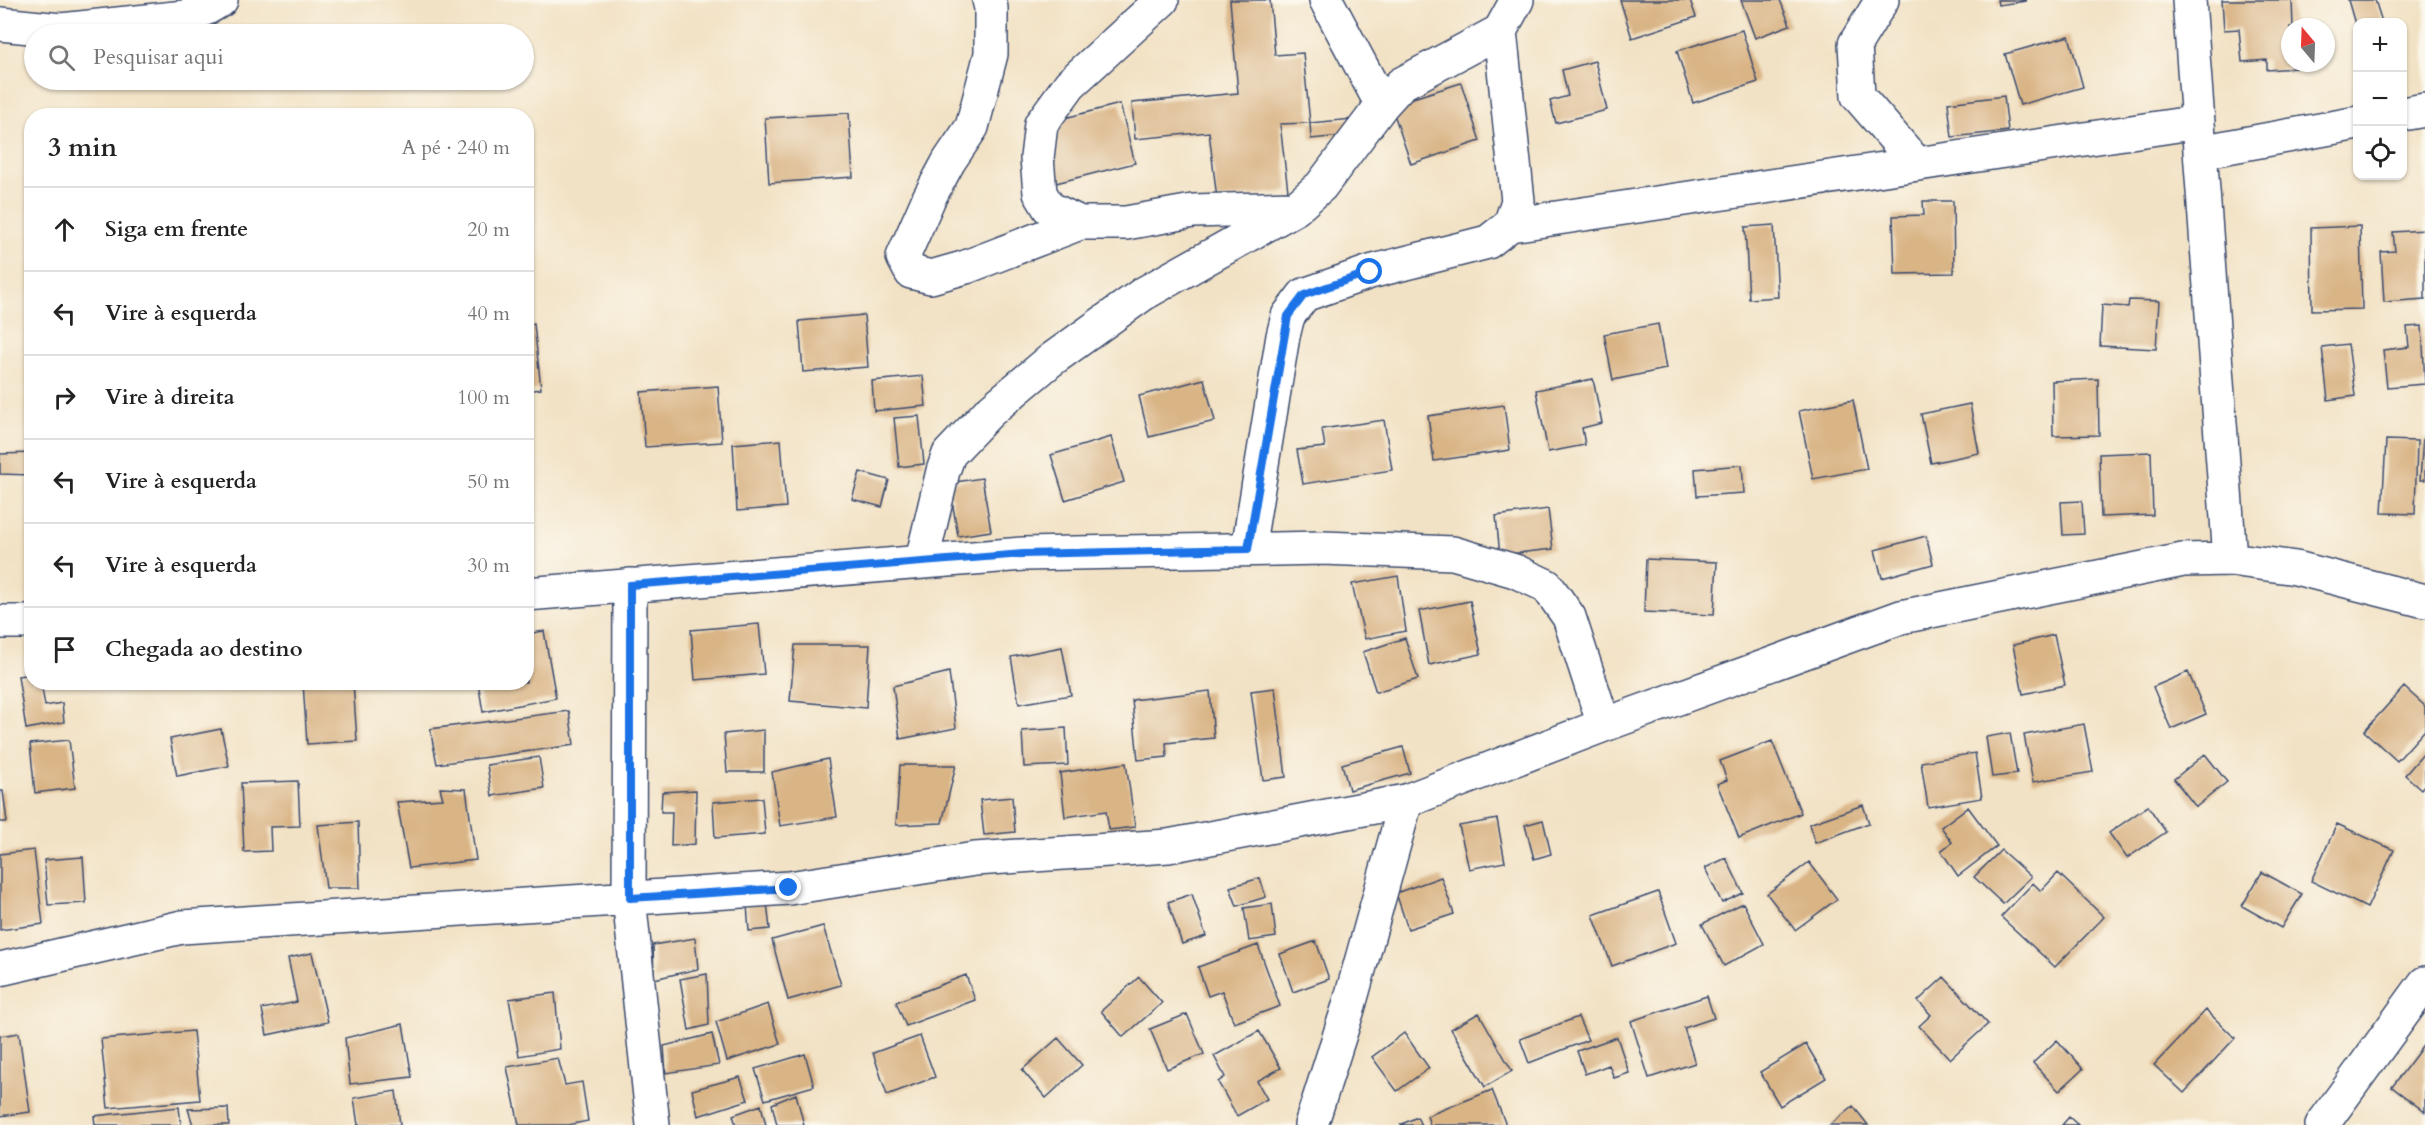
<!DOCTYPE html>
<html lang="pt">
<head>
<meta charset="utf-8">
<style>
  :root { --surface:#fff; --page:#f6f6f6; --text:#222; --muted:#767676; --line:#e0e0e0 }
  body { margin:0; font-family:Cardo,serif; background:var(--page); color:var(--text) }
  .controls { position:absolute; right:18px; top:18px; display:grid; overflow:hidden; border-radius:12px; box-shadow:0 2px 4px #0004 }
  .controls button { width:54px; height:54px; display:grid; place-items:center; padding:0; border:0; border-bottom:2px solid var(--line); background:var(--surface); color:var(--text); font:30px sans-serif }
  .compass { position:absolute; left:2281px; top:18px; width:54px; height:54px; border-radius:50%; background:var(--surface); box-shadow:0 2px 4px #0004; rotate:341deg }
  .stop { position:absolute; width:18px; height:18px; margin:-14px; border:4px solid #1a73e8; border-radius:50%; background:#fff }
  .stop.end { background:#1a73e8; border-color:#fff; box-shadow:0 2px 6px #0008 }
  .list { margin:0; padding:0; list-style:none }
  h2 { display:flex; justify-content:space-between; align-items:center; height:78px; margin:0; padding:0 24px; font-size:26px }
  h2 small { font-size:20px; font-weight:400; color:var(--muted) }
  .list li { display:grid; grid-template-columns:39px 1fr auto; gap:18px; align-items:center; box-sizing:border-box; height:84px; padding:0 24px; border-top:2px solid var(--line) }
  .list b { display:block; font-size:22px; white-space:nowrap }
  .list em { font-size:20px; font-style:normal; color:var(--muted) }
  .icon { flex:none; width:33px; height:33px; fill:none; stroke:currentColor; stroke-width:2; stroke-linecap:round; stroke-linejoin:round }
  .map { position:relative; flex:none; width:2425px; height:1125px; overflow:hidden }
  .search { position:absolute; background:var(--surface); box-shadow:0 2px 4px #0004; left:24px; top:24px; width:510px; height:66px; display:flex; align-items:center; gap:15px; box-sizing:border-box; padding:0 21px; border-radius:33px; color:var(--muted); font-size:22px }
  .panel { position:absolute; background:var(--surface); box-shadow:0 2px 4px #0004; left:24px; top:108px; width:510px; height:582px; border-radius:24px }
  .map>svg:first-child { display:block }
</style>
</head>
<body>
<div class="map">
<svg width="2425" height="1125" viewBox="0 0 2425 1125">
  <rect width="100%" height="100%" fill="#fbf7ec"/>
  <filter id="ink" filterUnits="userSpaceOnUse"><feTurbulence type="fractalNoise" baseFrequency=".0167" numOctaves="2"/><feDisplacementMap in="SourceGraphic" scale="12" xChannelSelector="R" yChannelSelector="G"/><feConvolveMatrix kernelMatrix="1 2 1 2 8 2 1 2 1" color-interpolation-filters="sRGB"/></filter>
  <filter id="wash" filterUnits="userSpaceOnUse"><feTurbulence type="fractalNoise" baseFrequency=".008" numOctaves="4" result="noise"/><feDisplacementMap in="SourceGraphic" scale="24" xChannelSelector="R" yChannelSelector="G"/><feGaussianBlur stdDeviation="1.35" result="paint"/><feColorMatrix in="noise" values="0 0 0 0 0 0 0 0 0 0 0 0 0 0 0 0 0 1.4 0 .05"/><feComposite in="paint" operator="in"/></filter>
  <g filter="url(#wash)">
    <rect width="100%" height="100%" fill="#f2e2c5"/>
    <g id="blocks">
      <!-- building -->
      <path fill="#d9b485" d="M1230,0H1270L1275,55L1303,53L1310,123L1280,124L1288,191L1217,199L1209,132L1135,139L1132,103L1238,93Z
        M1620,0H1690L1696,17L1632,38Z
        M1741,0H1780L1790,25L1755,38Z
        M1997,0H2026V1L1998,5Z
        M2222,0H2292L2293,27H2290V63H2296V68L2267,70V60L2242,62L2239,29L2224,30Z
        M2348,0H2375L2382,22H2358L2357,31Z
        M1742,30L1758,82L1693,103L1677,51Z
        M2069,36L2083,87L2020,105L2005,54Z
        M1595,61L1607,110L1556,123L1550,101L1568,96L1562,70Z
        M1461,83L1480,141L1411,164L1391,105Z
        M2004,96L2008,131L1952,137L1948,103Z
        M1120,104L1135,163L1056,183L1041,124Z
        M849,113L853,177L769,183L765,118Z
        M1353,119L1350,135L1311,139L1310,123Z
        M1923,201H1953L1954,273L1895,274L1893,216L1924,215Z
        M1774,225L1778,297L1749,299L1745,227Z
        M2360,226L2362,309L2312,310L2311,228Z
        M2425,230V299L2384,302L2381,252L2395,251L2393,232Z
        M2129,300L2159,301L2156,349L2100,346L2102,305L2128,307Z
        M864,315L868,367L803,372L799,321Z
        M534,324L541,389L526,391V325Z
        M1658,324L1666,369L1613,380L1604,334Z
        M2422,326L2425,384L2387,387L2383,350L2409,347L2407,327Z
        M2348,344L2355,396L2328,400L2322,347Z
        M923,376L926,406L874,411L872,381Z
        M1204,379L1215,421L1149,437L1139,396Z
        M1593,379L1602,423L1582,428L1585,445L1548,452L1536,390Z
        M2098,379L2099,435L2053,436L2052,381Z
        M718,386L722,442L645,447L641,392Z
        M1853,400L1867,469L1813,479L1799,411Z
        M1970,404L1979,453L1931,463L1921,414Z
        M1504,405L1510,450L1434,461L1428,416Z
        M919,416L924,464L899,467L894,418Z
        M1384,420L1392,470L1303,484L1297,450L1325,447L1322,429Z
        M1111,437L1124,482L1065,500L1051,455Z
        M2423,437H2425V480H2420Z
        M781,440L786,507L737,511L733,444Z
        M2386,440L2417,441L2415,514L2382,513Z
        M2151,452L2153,515L2101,517L2099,454Z
        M32,453V475L0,474V454Z
        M1742,465L1744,493L1697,496L1695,469Z
        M860,472L889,480L882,507L852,499Z
        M982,478L991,531L958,536L949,483Z
        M2082,501L2084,534L2063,535L2061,502Z
        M1548,509L1553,549L1500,555L1496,516Z
        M1926,536L1933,564L1882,578L1875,550Z
        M1646,559L1717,562L1714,615L1644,612Z
        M1398,576L1406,631L1365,639L1352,584Z
        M1470,601L1481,654L1429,665L1419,611Z
        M759,624L764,674L695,680L691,630Z
        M544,631L556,698L483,712L478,682H526V634Z
        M2054,635L2065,685L2023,694L2013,645Z
        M1405,638L1418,679L1376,692L1363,652Z
        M795,645H870L866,708L790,701Z
        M1062,647L1071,695L1019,704L1011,657Z
        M949,672L956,728L900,739L893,686Z
        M2188,672L2206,714L2171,729L2153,687Z
        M32,674V682H41L45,706L62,703L64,722L26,729L18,676Z
        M303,682H353L357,741L307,744Z
        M2404,687L2425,706V730L2397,761L2364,731Z
        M1275,688L1286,777L1263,780L1251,691Z
        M1210,691L1214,738L1166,743L1167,757L1138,760L1132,700Z
        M569,711L574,745L437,764L430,729Z
        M2084,724L2093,772L2033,782L2024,735Z
        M1066,728L1068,765L1024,767L1022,731Z
        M221,729L229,766L177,776L170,739Z
        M764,730V772H727L724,734Z
        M2010,733L2017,774L1992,777L1986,737Z
        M69,740L75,788L35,793L30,744Z
        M1772,741L1801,813L1739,838L1717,784L1727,780L1720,761Z
        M1403,747L1410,773L1349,790L1342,764Z
        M2425,752V784L2421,789L2405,775Z
        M1975,753L1982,798L1928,807L1921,762Z
        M2205,754L2227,782L2196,807L2174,779Z
        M539,757L544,788L492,796L487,765Z
        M828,759L837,817L780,826L772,772Z
        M1126,763L1135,827L1109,830L1106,811L1065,817L1060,773Z
        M900,765H956L942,823L896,825Z
        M298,781L300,826L270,827L271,851L244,852L241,783Z
        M440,788L466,789L476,860L409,868L397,802L443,799Z
        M696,790L695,844L671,846L672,812H661L662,792Z
        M0,791H3L7,822H0Z
        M1012,797L1015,832L984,835L980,800Z
        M762,798L765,834L715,838L713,802Z
        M1863,805L1869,823L1815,843L1809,824Z
        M2148,806L2166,832L2127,858L2109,833Z
        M1968,807L1997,846L1958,876L1941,851L1952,842L1941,827Z
        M1497,819L1505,862L1469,869L1459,826Z
        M1543,820L1551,854L1534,859L1525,825Z
        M358,822L360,888H326L318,825Z
        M2337,824L2394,850L2367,908L2311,881Z
        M34,850L43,924L0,930V854Z
        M2001,850L2031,877L2003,904L1974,877Z
        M83,857L86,903L48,905L44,860Z
        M1726,858L1743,893L1722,903L1705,868Z
        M1809,862L1837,899L1795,930L1767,894Z
        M2262,872L2302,894L2281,928L2242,906Z
        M2058,873L2104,917L2055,967L2001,917L2033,883L2041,891Z
        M1441,877L1454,914L1408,929L1396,893Z
        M1260,878L1266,897L1237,906L1230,887Z
        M1658,892L1676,943L1612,966L1593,915Z
        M1192,894L1206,936L1182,944L1168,902Z
        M767,903L770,929L749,931L747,905Z
        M1743,903L1764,944L1724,966L1702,924Z
        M1272,904L1276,937L1249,941L1244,908Z
        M823,926L841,985L788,1000L772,940Z
        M695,938L698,969L654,979L653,945Z
        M1316,941L1329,979L1293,992L1280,954Z
        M1258,945L1280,1006L1234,1023L1222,991L1208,996L1198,967Z
        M312,953L328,1022L267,1035L262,1009L297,1002L288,958Z
        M707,974L709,1025L689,1030L680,979Z
        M966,975L975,1000L906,1026L896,1002Z
        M1139,977L1162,1003L1123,1037L1101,1011Z
        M1944,977L1988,1024L1950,1059L1919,1026L1931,1015L1918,1001Z
        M555,993L560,1049L519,1056L509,999Z
        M1707,996L1714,1018L1684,1028L1695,1063L1649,1078L1631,1021Z
        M768,1004L780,1044L727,1061L716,1022Z
        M2206,1010L2235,1038L2184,1093L2154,1065Z
        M1479,1013L1512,1071L1485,1087L1451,1029Z
        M1187,1014L1204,1054L1167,1069L1150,1029Z
        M1578,1017L1588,1040L1529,1063L1520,1039Z
        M403,1024L412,1077L350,1084L345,1038Z
        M193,1031L200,1100L108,1108L101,1039Z
        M1259,1031L1281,1068L1257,1081L1267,1099L1237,1116L1218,1082L1225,1077L1214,1056Z
        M19,1033L30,1112L0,1116V1036Z
        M1404,1033L1429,1068L1397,1091L1372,1057Z
        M712,1034L719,1065L666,1073L664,1046Z
        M920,1036L935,1077L887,1095L873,1053Z
        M1617,1037L1629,1073L1614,1078L1609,1065L1585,1074L1577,1051Z
        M1058,1038L1082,1065L1046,1098L1022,1070Z
        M2057,1040L2083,1069L2059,1091L2033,1063Z
        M2425,1043V1112L2392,1087Z
        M1806,1044L1826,1078L1780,1106L1760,1072Z
        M805,1054L814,1086L765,1100L755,1069Z
        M558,1058L565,1085L582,1082L588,1121L568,1125H519L507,1067Z
        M740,1077L748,1100L698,1116L692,1090Z
        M1492,1090L1506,1125H1430L1427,1116Z
        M396,1091L400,1125H358L354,1098Z
        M796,1094L804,1125H777L772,1104Z
        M761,1105L766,1125H736L733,1115Z
        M1853,1106L1868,1125H1830Z
        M179,1107L181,1125H95L94,1116Z
        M228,1108L229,1125H193L188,1109Z
        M1417,1117L1421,1125H1400Z
        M2069,1117L2078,1125H2062Z"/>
    </g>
  </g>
  <g filter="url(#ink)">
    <use href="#blocks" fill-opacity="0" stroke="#3b4a6d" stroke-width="1.5"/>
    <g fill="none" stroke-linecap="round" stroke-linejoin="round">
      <defs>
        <path id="minor" d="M989,0L991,8V54L972,127L949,161L929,198L903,257L911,272L931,277L966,267L1080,223
          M1162,0L1070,84L1041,124L1037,158L1040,193L1049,208L1080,223H1126L1193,211L1292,208
          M1326,0L1382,105
          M1882,0L1855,44L1858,96L1917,164
          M2189,0L2230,559
          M0,24L61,30L185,17L207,8L221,0
          M2402,114L2425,110
          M2200,152L2358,123
          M1510,225L1518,201L1500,31L1517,0
          M1248,549L1283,336L1288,316L1304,295L1370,272L1488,242L1510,225L2198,122
          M922,560L943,471L949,454L989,412L1051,360L1143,294L1296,208L1321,186L1382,105L1401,84L1500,31
          M630,585L629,898L653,1125
          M526,594L1023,554L1323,548L1453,553L1515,571L1547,586L1569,617L1604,725
          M0,622H32
          M0,969L182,927L789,888L975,859L1168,846L1406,801L1604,725L1901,617L2183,560L2230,559L2296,568L2425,601
          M1311,1125L1348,1009L1406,801
          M2322,1125L2425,983"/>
      </defs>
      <!-- minor casing -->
      <use href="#minor" stroke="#3b4a6d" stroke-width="36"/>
      <!-- minor -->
      <use href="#minor" stroke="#fff" stroke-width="33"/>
    </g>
  </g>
  <g fill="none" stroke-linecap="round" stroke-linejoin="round" filter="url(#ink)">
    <!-- route -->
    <path stroke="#1a73e8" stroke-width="8" d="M789,888L630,898V585L1023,554L1248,549L1288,316L1304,295L1370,272"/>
  </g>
</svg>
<div class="controls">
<button>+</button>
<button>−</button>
<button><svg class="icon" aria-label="locate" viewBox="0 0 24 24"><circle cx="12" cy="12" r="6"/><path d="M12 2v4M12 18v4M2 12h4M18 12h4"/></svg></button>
</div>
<svg class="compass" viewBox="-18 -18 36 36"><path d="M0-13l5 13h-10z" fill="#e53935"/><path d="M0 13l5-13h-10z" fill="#767676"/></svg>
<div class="stop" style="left:1370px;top:272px"></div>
<div class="stop end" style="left:789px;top:888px"></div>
<div class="search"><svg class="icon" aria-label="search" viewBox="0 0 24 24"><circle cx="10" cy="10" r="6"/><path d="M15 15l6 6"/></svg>Pesquisar aqui</div>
<section class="panel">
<h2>3 min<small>A pé · 240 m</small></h2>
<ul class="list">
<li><svg class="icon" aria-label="ahead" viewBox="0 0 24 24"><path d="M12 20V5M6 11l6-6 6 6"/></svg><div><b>Siga em frente</b></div><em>20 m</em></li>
<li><svg class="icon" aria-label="left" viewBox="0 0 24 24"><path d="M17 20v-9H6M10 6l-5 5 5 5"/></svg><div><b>Vire à esquerda</b></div><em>40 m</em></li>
<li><svg class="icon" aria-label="right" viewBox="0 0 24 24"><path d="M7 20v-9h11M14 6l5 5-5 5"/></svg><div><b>Vire à direita</b></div><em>100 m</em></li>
<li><svg class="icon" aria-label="left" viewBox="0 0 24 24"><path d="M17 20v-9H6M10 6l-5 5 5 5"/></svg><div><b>Vire à esquerda</b></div><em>50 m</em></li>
<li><svg class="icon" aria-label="left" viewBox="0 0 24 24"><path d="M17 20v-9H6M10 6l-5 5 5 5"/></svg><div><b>Vire à esquerda</b></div><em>30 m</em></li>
<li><svg class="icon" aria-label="arrive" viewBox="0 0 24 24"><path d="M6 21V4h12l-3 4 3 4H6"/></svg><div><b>Chegada ao destino</b></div></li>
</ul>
</section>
</div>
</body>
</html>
